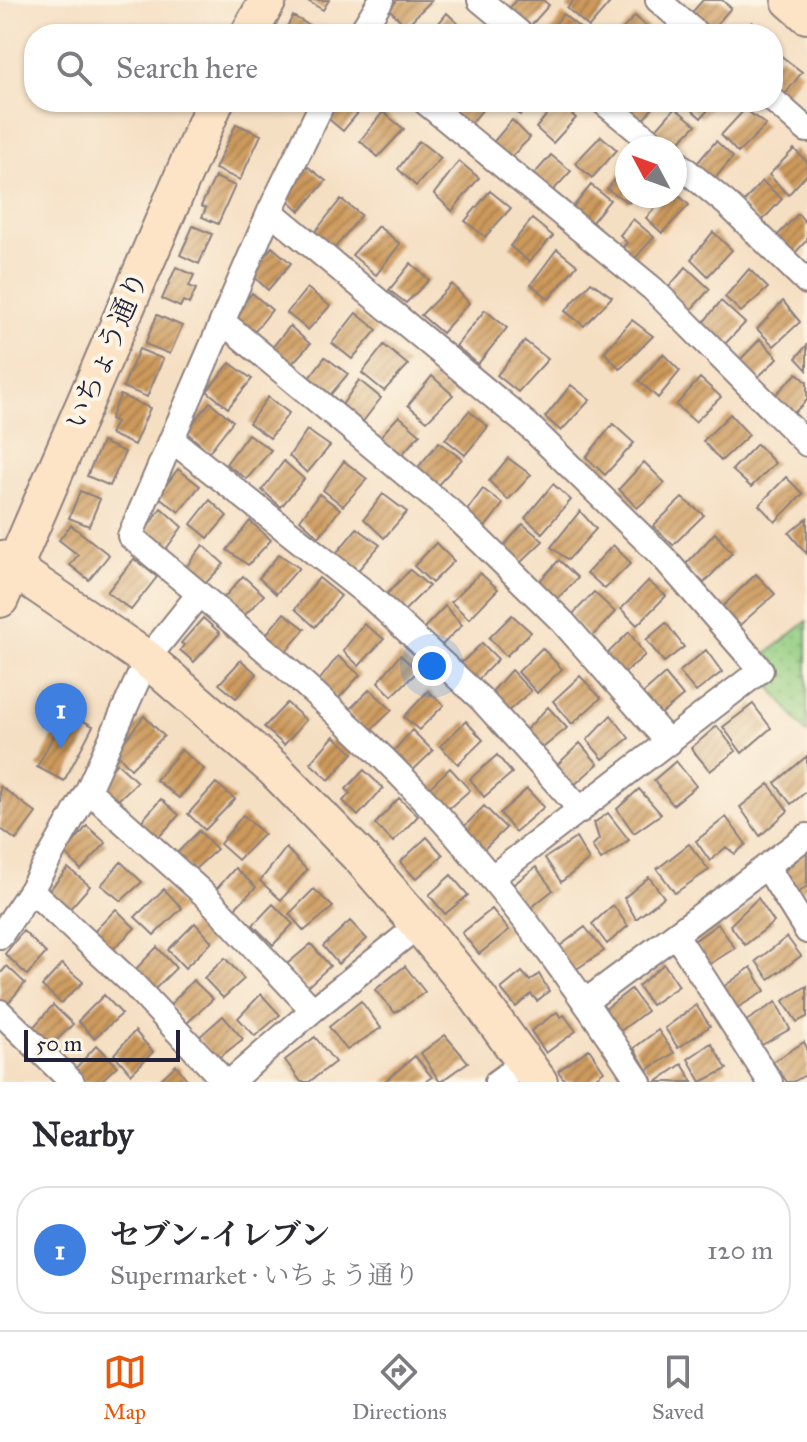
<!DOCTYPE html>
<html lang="en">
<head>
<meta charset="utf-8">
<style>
  :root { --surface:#fff; --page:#f7f7f7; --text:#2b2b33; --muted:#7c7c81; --line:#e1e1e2; --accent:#ea580c }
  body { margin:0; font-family:"IM FELL Great Primer","Noto Serif JP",serif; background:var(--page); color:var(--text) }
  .compass { position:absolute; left:615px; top:136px; width:72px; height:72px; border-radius:50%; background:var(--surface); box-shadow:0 2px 6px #0004; rotate:311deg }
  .scale { position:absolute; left:24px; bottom:20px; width:156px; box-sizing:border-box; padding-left:8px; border:4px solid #22223b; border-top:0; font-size:22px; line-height:28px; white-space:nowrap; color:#22223b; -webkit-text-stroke:6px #fcf5e5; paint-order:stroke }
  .you { position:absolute; left:432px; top:666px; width:28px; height:28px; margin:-20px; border:6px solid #fff; border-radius:50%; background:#1a73e8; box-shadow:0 0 0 12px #1a73e833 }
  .badge { display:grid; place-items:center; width:52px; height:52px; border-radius:50%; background:var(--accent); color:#fff; font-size:26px; font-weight:700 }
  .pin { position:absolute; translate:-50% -66px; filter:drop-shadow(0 2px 4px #0008) }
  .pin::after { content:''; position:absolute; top:42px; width:28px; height:24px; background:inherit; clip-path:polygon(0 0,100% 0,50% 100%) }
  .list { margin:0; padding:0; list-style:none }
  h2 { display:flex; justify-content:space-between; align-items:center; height:104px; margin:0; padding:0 32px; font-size:34px }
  h2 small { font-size:26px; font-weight:400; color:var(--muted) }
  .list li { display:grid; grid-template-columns:52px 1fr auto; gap:24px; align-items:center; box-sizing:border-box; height:128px; margin:0 16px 16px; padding:0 16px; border:2px solid var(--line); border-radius:32px }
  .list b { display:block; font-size:30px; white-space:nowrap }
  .list p { margin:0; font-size:26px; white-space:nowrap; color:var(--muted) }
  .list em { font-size:26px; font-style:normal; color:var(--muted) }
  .icon { flex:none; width:44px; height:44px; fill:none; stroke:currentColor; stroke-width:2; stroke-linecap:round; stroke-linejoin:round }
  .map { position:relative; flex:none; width:807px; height:1082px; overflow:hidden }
  .search { position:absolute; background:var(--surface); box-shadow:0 2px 6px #0004; left:24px; right:24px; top:24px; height:88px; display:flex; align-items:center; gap:20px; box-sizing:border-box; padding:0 28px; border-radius:32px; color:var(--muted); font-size:30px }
  .sheet { height:248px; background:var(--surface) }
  nav { display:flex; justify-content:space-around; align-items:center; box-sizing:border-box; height:112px; border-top:2px solid var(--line); background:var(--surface); font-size:22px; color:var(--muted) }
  nav a { display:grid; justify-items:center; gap:4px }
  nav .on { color:var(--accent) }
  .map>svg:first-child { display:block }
</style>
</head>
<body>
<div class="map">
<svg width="807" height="1082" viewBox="0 0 807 1082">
  <defs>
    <pattern id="park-dots" width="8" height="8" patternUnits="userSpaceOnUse" patternTransform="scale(2)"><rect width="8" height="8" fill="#93cd81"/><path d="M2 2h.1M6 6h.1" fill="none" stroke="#7eb070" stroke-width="1.8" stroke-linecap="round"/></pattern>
    <pattern id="building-hatch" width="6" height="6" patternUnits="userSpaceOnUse" patternTransform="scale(2)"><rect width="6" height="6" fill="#cd9a5c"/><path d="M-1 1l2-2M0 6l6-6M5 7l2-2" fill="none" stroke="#a67d4d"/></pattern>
  </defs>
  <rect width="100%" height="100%" fill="#fcf5e5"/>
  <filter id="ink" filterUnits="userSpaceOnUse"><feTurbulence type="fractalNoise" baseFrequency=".0125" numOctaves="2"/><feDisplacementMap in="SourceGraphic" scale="16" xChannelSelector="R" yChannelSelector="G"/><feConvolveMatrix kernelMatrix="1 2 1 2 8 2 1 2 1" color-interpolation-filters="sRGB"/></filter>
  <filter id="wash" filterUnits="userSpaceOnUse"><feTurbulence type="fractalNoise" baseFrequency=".006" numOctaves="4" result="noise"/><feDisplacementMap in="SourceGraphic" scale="32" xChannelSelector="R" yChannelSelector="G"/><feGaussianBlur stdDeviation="1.8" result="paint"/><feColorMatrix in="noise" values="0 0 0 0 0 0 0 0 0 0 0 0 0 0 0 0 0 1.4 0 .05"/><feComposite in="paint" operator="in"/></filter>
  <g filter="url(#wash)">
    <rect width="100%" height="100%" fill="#f5dfc3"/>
    <!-- park -->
    <path fill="url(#park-dots)" stroke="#5a785e" stroke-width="2" d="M807,621V734L766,681L777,672L764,656Z"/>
    <g id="blocks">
      <!-- building -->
      <path fill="url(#building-hatch)" d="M306,0H329L323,10Z
        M397,0H432L406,26L390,10Z
        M516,0H543L549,5L526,31L506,13Z
        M574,0H603L609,4L589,27L567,8Z
        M703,0H722L731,8L708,34L688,17Z
        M447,13L469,34H430Z
        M563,14L587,34H548Z
        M293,16L316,29L313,34H283Z
        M635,16L655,34H618Z
        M381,20L399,34H371Z
        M752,22L766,34H741Z
        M780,55L802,72L783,97L773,88V65Z
        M334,102H367L343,131L324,115Z
        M454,102H485L487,104L466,130L448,110Z
        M506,102H530L520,115Z
        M557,102L576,118L553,143L536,128Z
        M620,102H658L641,122Z
        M683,102H715L701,118Z
        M675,108L696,125L673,148H669L653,133Z
        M745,109L766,125L738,153L721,135Z
        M383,112L404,129L378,157L360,141Z
        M512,120L530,138L506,162L490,146Z
        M236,124L261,135L240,180L215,169Z
        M601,136L617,150L592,178L575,163Z
        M419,141L441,158L416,186L398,169Z
        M716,141L733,157L711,183L693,168Z
        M794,149L807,162V174L788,195L769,175Z
        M551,155L571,171L549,195L529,180Z
        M459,161L479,178L452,211L434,194Z
        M627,165V196H634L629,203L607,189Z
        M307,166L326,181L300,211L284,196Z
        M215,177L235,186L218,224L202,217L206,208L201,206Z
        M762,181L782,199L760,223L742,204Z
        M591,185L610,200L588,227L569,212Z
        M490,191L511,208L485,237L465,221Z
        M675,192L689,205L662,233L646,218L666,196H675Z
        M341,199L361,215L335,248L315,232Z
        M798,214L807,224V240L792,256L774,239Z
        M532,219L553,236L529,262L510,246Z
        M633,219L654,237L630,264L618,252L627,243L620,235Z
        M193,226L212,234L199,264L180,255Z
        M378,226L400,244L376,275L352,255Z
        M713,232L732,250L708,276L691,259Z
        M272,247L291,263L268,290L250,273Z
        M557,249L577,265L549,299L531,284Z
        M411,263L429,280L406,303L389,290Z
        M176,267L194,275L189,286L196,289L189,304L183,301L180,307L162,299Z
        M686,267L710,289L688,313L666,290Z
        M749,269L768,288L741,312L725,297Z
        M591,282L612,297L584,326L565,311Z
        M452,284L469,303L442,333L421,315Z
        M307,288L330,306L308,330L287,313Z
        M252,293L272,310L251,336L231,320Z
        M721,301L745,323L723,346L702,324Z
        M783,301L800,322L774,346L757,329Z
        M485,310L507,328L478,364L456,346Z
        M356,313L377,330L352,359L332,343Z
        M157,315L182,326L170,354L145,344Z
        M632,320L653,336L620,369L604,352Z
        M290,326L310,344L288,368L270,350Z
        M760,339L778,358L756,379L740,360Z
        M525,341L548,359L518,392L497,375Z
        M384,345L408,365L384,391L362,373Z
        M807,345V370L796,358Z
        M139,349L163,359L147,397L123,387Z
        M663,354L680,371L658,398L639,381Z
        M325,357L348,374L326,400L306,382Z
        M230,363L252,379L228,408L207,391Z
        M797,373L807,382V400L790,417L772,398Z
        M432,376L453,395L427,421L408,405Z
        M700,378L721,397L695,422L676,405Z
        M359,380L381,398L361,424L340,408Z
        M571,385L590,400L561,431L545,417Z
        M120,395L150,408L134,445L110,434L116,422L110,419Z
        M268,397L289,413L270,438L249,423Z
        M210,402L233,421L209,452L186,432Z
        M469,411L488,427L465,455L445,439Z
        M730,414L749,435L721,461L703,441Z
        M399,416L420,434L398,459L376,441Z
        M613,424L634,443L605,475L586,457Z
        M307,430L330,446L307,473L289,456Z
        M248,434L271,450L247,479L226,464Z
        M102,442L125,452L110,486L87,476Z
        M439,442L462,459L434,489L414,472Z
        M757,444L775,463L751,487L732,470Z
        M508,458L531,475L508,500L489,481Z
        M284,461L304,479L281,507L262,490Z
        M344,461L367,479L343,506L323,490Z
        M644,462L665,483L637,508L619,489Z
        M178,469L200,486L179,512L158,496Z
        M786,477L803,494L775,522L759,505Z
        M553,484L571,500L542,533L525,518Z
        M483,489L503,504L483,530L465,513Z
        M80,491L100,499L89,526L69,518Z
        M319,494L340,509L319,537L300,520Z
        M383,494L407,512L384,538L364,519Z
        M682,498L704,515L673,545L653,526Z
        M210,500L227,516L208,538L191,524Z
        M161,508L182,527L161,556L140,538Z
        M580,511L596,529L568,560L551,547Z
        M807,518V554L789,533Z
        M250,521L271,540L248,565L227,550Z
        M523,524L543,541L518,565L500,550Z
        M71,525L109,555L89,580L70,565L78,555L59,540Z
        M357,528L380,545L354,575L334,556Z
        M715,533L732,553L704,583L685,565Z
        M436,543L454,561L432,583L414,566Z
        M203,545L224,564L202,587L183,571Z
        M613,545L631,563L605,589L587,573Z
        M279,554L299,568L276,594L259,578Z
        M134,559L157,577L131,610L107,592Z
        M559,560L578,578L554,602L536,585Z
        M410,570L429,586L402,613L386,595Z
        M480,573L498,589L469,619L451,602Z
        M756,574L775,594L740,625L722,607Z
        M243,576L264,595L243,617L222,600Z
        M319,578L341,596L315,627L295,609Z
        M648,581L666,596L637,625L621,609Z
        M594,592L615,612L590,639L570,617Z
        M445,606L462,625L439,648L423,629Z
        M284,613L305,629L283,655L263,638Z
        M512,615L531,632L506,656L489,638Z
        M203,618L220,633L194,662L180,650L184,645L181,643Z
        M666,623L684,647L664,662L646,640Z
        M364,624L384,639L359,666L343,651Z
        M629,632L645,655L621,676L604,657Z
        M482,643L498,659L474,684L458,666Z
        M542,648L562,669L537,693L518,672Z
        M706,650L722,672L696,692L679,672Z
        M400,655L418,671L392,696L378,682Z
        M338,656L360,675L338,699L318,682Z
        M241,660L257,674L236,698L219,684Z
        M511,670L531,691L506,713L490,694Z
        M665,674L683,696L656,718L638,698Z
        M580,676L601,698L572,724L553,701Z
        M370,689L392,710L368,733L347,712Z
        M428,691L444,705L419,730L404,717Z
        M287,703L306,720L284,745L264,727Z
        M753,704L771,728L742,753L723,727Z
        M548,707L567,728L539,751L523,733Z
        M66,712L93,726L64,781L37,767Z
        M611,715L629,738L603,759L587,740Z
        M144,716L164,736L131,769L116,752Z
        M466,721L483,740L458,764L440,746Z
        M717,726L736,751L710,771L691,748Z
        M412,730L433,751L408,775L390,755Z
        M334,736L353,753L329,780L310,763Z
        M580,743L598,764L572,787L555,767Z
        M181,750L204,769L179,798L156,780Z
        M497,755L512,773L484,797L470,779Z
        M807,756V791L791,804L775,783Z
        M676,761L696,786L673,805L654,780Z
        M117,763L137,782L114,804L96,788Z
        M450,768L470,790L446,811L428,789Z
        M364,770L383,788L358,816L343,801L350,793L346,789Z
        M216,783L235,799L205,830L188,814Z
        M769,784L788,811L760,836L740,807Z
        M0,786L36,813L16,840L0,828Z
        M527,789L544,807L515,832L500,813Z
        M639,789L661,814L634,833L617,809Z
        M399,798L418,816L393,842L375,824Z
        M161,799L179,815L157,839L139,824Z
        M484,806L506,828L480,853L460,831Z
        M608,813L629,840L601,860L592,846L599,839L594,823Z
        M243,815L264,834L238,860L220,844Z
        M726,817L746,844L735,854L726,847L710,861L696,841Z
        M87,826L106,843L81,870L65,853Z
        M199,831L217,849L193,871L175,855Z
        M427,837L443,855L416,879L400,862Z
        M576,838L589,860L561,882L545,858Z
        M689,844L709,870L675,893L657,869Z
        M286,848L307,870L281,900L260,881Z
        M807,851V886L797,894L782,873Z
        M121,862L142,882L121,901L101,885Z
        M536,867L553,890L527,911L509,888Z
        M68,868L90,886L67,912L47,893Z
        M235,868L256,887L232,911L214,892Z
        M451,875L468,895L445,914L429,895Z
        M649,877L664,897L636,919L624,898Z
        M164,889L182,908L154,935L135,917Z
        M314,889L333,907L304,931L289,914Z
        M758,898L774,922L745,945L730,925Z
        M273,904L293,924L273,945L253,925Z
        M613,905L628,926L607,944L592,924Z
        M116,909L135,928L108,954L91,935Z
        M492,909L509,930L479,954L462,933Z
        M350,921L367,939L338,964L323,946Z
        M195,923L212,942L185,968L168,950Z
        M718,924L735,948L710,964L694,941Z
        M585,927L604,951L572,972L556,949Z
        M23,931L46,953L27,975L5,954Z
        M787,937L801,956L769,979L756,961Z
        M311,944L330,966L306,988L287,964Z
        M157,947L176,968L153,991L134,971Z
        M225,958L244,979L223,998L204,978Z
        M62,964L83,982L61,1003L42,986Z
        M664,964L679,986L651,1005L638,986Z
        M7,966L25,983L5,1007L0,1003V974Z
        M405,966L425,992L395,1013L375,990Z
        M751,967L765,991L737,1008L722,988Z
        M522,972L530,981L539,974L549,991L537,1001L531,994L516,1007L501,989Z
        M193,980L213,999L187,1023L170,1005Z
        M807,986V1017L797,1022L783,1001Z
        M631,989L647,1011L619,1032L604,1010Z
        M261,994L280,1015L255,1036L238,1018Z
        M104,995L122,1014L94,1038L78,1021Z
        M361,1001L381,1028L347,1050L329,1027Z
        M776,1002L790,1029L760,1046L746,1021Z
        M53,1005L73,1024L47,1050L30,1031Z
        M696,1005L710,1026L678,1048L665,1028Z
        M557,1012L561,1017L564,1015L576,1031L546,1053L531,1031Z
        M223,1016L243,1039L216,1060L198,1038Z
        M658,1030L674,1053L647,1070L634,1048Z
        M135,1031L153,1052L131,1074L114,1054Z
        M445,1035L468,1062L440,1082L421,1053Z
        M315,1037L335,1062L309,1082H301L285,1060Z
        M804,1042L807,1048V1074L793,1082H787L773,1062Z
        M711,1043L727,1069L701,1082L688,1059Z
        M97,1045L117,1066L100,1082H84L74,1070Z
        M589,1049L604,1071L589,1082H566L558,1071Z
        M415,1056L432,1077L424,1082H384Z
        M682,1064L693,1082H656Z
        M176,1065L189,1082H158Z"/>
    </g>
  </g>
  <g filter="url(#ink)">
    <use href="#blocks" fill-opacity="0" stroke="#8c807f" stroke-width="2"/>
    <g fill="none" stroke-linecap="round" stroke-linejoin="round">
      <defs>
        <path id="street" d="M480,0L521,34
          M658,0L697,34
          M360,34L381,0
          M773,100L807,130
          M323,102L270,211L130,536C232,622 336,705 427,803C506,889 575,984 639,1082
          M425,102L653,289L807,444
          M603,102L659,148
          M675,161L727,204L807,282
          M270,211L528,425L663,557L761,670L491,878
          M223,322L451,512L563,622L669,743
          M172,440L371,597L481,699L581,810
          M88,790L205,895L313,1010
          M767,867L807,931
          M31,890L133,984L225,1082
          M676,935L770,1082
          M0,936L31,890L88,790L147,659L199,594
          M586,1001L807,836
          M0,1012L72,1082
          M230,1082L313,1010L419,925
          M497,1082L526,1061"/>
        <path id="secondary" d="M790,0L807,15
          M249,34L268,0
          M0,559L147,659L274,769L362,859L419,925L473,991L539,1082
          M0,599L215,102"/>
      </defs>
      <!-- street casing -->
      <use href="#street" stroke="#8c807f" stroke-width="28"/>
      <!-- secondary casing -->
      <use href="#secondary" stroke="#8c807f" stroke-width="40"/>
      <!-- street -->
      <use href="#street" stroke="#fff" stroke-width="24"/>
      <!-- secondary -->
      <use href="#secondary" stroke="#fee4c6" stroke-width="36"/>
    </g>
  </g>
  <g text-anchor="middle" stroke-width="8" stroke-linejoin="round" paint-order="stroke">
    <!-- street labels -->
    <g font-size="28" fill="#22223b" stroke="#fcf5e5">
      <text transform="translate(106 350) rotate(-67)" y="10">いちょう通り</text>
    </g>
  </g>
</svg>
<svg class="compass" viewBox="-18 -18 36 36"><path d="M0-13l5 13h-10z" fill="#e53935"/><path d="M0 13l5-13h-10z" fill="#7c7c81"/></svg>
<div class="scale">50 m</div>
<div class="you"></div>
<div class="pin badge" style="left:61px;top:749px;background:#3f7fe0">1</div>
<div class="search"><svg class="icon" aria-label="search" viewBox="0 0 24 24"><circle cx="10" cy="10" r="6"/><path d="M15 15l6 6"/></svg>Search here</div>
</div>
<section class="sheet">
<h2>Nearby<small></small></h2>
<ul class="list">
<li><span class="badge" style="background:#3f7fe0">1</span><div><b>セブン-イレブン</b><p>Supermarket · いちょう通り</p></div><em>120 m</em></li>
</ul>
</section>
<nav>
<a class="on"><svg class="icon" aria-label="map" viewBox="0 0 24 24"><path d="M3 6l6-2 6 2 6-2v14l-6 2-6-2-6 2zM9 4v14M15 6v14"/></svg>Map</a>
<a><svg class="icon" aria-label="directions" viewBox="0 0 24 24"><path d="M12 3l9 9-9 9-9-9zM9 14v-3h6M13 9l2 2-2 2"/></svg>Directions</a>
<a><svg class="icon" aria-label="saved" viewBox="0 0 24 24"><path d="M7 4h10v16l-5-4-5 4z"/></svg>Saved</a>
</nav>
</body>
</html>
